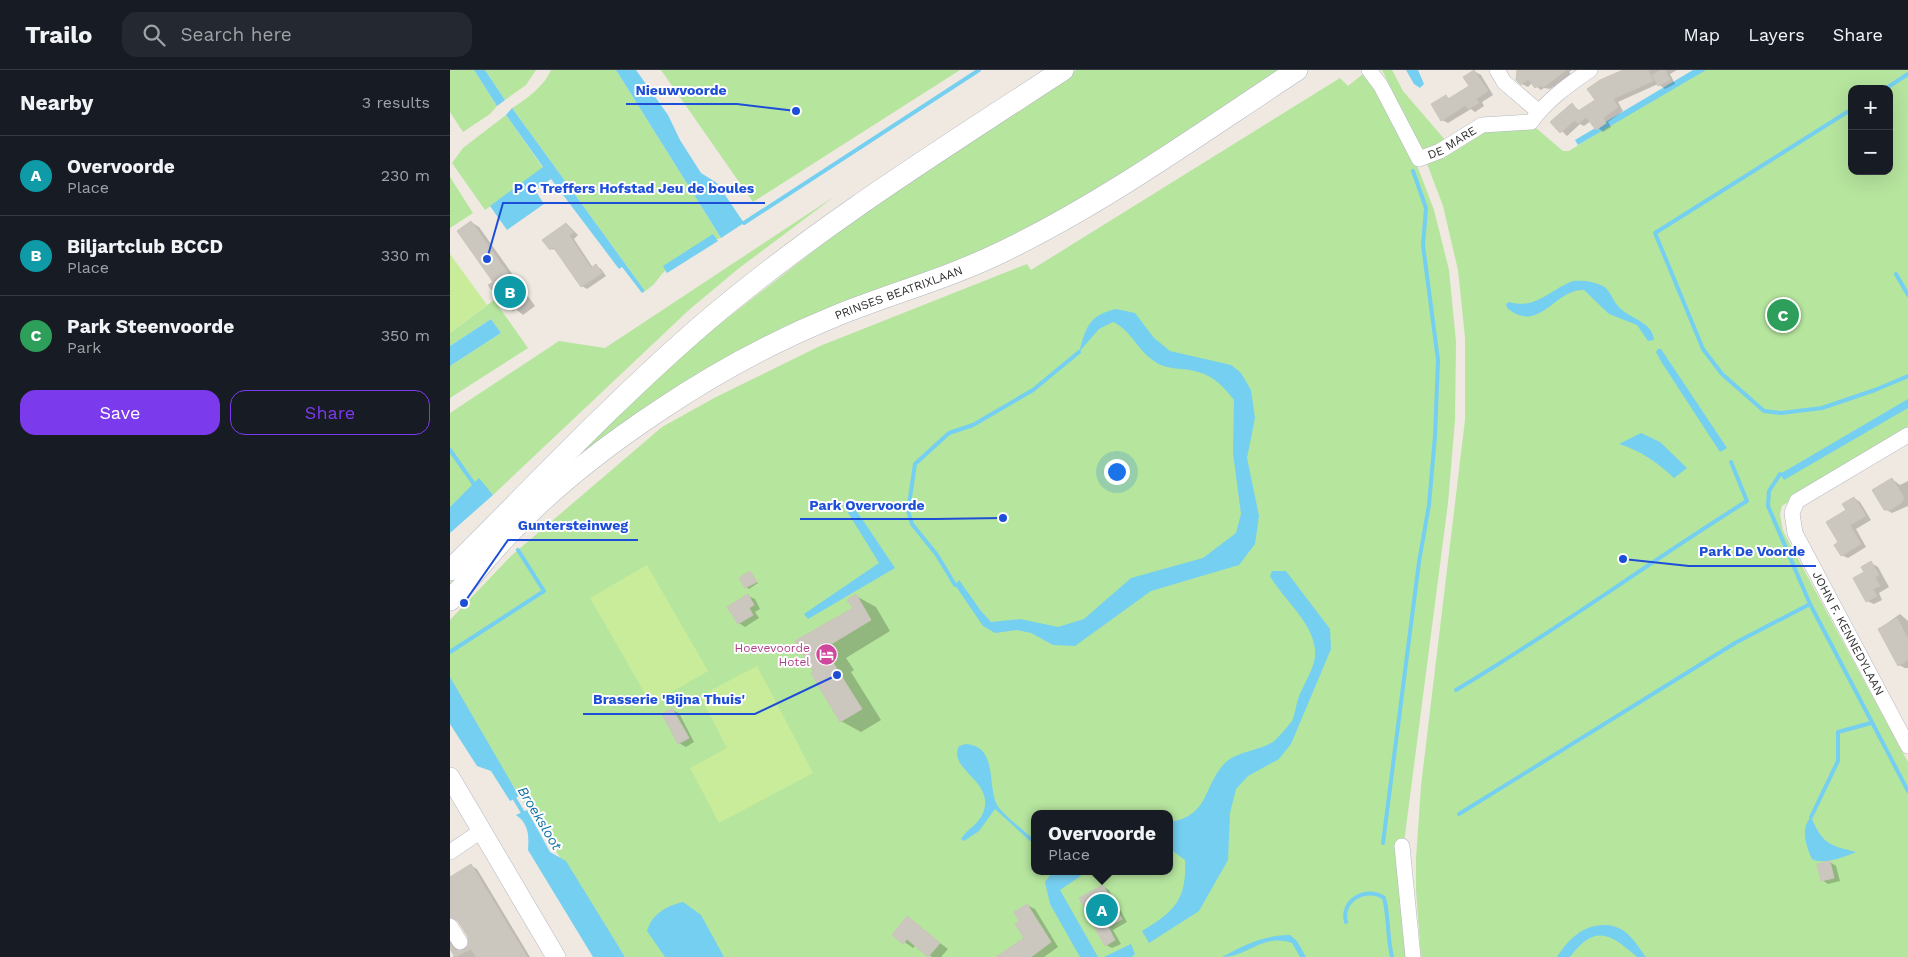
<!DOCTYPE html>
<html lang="en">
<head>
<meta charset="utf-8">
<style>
  :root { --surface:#171b24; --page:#242831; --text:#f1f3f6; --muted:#9ea1a6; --line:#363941; --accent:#7c3aed }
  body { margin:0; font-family:"Work Sans",sans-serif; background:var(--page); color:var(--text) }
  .controls { position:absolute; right:15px; top:15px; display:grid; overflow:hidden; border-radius:10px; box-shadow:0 5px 20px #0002 }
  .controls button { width:45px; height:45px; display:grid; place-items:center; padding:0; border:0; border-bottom:1px solid var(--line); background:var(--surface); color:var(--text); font:25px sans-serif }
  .you { position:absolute; left:666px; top:401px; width:18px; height:18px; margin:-12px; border:4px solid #fff; border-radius:50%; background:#1a73e8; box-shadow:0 0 0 8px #1a73e833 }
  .badge { display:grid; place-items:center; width:32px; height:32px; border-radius:50%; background:var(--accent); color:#fff; font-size:16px; font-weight:700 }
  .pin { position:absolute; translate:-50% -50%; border:2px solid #fff; box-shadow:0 1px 5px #0006 }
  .popup { position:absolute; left:581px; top:740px; width:142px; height:65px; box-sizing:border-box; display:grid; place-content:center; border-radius:10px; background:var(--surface); filter:drop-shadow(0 1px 4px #0005); font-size:16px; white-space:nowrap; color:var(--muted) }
  .popup b { font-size:19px; color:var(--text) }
  .popup::after { content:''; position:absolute; left:50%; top:100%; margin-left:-10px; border:10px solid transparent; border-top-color:var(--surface) }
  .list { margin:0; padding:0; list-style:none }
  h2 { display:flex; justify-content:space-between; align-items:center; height:65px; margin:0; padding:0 20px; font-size:21px }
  h2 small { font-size:16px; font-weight:400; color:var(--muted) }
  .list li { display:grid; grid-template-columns:32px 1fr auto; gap:15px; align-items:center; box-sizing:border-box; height:80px; padding:0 20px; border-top:1px solid var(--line) }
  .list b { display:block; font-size:19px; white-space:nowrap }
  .list p { margin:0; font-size:16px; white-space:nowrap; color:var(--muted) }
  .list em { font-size:16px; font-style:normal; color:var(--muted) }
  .actions { display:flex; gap:10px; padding:15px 20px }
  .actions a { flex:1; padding:11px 0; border:1px solid var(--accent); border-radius:15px; text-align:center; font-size:18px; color:var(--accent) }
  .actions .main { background:var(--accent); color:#fff }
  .icon { flex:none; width:28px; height:28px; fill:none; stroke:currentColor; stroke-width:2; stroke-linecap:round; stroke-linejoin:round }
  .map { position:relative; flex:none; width:1458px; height:887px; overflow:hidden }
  header { display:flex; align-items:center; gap:30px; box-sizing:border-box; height:70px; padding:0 25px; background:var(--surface); border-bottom:1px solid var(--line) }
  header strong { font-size:24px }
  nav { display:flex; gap:28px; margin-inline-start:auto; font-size:18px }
  .search { width:350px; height:45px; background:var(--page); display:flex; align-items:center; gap:12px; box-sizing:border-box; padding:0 18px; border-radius:15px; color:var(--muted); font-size:19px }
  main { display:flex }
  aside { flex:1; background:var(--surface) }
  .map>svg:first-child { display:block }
</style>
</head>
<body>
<header>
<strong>Trailo</strong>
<div class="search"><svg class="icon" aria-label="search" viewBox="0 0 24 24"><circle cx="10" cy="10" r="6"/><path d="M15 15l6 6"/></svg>Search here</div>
<nav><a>Map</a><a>Layers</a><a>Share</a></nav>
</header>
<main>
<aside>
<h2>Nearby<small>3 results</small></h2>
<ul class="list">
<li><span class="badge" style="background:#0f9aa8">A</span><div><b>Overvoorde</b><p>Place</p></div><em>230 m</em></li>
<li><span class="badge" style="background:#0f9aa8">B</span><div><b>Biljartclub BCCD</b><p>Place</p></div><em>330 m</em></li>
<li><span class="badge" style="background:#2e9e5b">C</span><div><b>Park Steenvoorde</b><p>Park</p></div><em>350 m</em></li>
</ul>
<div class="actions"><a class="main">Save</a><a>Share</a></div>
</aside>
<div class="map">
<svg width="1458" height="887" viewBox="0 0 1458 887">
  <rect width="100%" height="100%" fill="#efe9e1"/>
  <!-- green -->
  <path fill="#b6e59e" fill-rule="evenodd" d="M0,0H24L47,36L40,44L13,62L0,42Z
    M35,0H86L76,15L55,30Z
    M101,0H166L271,168C259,172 219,195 211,205C206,212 204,215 195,221L62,38C76,30 95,15 101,0Z
    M211,0H510L303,132Z
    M626,0H830L577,165L333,257L253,303L0,518V513L67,440L239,278L406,148Z
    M918,0L965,90L984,140L999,200L1006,272L1005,350L998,433L952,788L959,887H175L0,619V550L61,486L212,357L266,327L370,276L577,194L581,200L890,8L898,16ZM584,744H720V801H584Z
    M932,0H942L953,21L1002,78L1043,56L1086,58L1113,81H1119L1249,0H1458V359L1332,436L1330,444L1333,461L1458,692V887H971L966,820V789L971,716L1015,350V267L1008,200L993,136L976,91ZM1402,19H1439V101H1402Z
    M56,45L93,98L35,140L2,93L13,78Z
    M0,107L23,143L0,158Z
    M385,126L288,199L240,239L43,425L29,409L0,437V343L109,271L155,278Z
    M44,230L78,278L0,328V296L51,263L41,249L0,276V263Z"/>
  <!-- pitch -->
  <path fill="#c9ec9a" d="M0,184L37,235L0,263Z
    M197,495L258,601L201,634L140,528Z
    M307,596L363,703L269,753L240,698L277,678L250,626Z"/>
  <!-- water -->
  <path fill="#75cff0" d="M24,0H35L55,30L47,36Z
    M166,0H186L218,45L230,70L251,103L267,113L294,153L271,168Z
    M956,0H968L974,14L970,18L964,14Z
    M1243,0H1256L1128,75L1125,70Z
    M62,38L195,221L192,223L172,197L169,199L101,109L85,120L94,134L57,160L40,136L93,97L56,45Z
    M263,164L268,171L217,203L213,196Z
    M1123,211C1133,210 1143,211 1153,216C1161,221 1162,230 1169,237C1180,249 1203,252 1204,270L1198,271L1187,255L1159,244L1134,220C1105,218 1090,265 1057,238L1056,234L1059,232C1086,240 1099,220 1123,211Z
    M666,239L685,243L704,268L720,281L781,295L791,303L801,320L805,348L797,388L809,446L805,474L789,495L701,521L625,576L603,575L581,563L567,560L545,563L533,556L505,515L509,510L531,541L541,552L570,549L608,557L634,549L681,508L753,488L786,463L791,444L783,383L784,330C775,318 764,306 748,302C734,297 717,301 704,291C687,280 682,261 663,252L649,259L629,282C637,256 638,246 666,239Z
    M41,249L51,263L0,296V276Z
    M1208,279H1211L1277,378L1270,382L1212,293L1206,282Z
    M1458,329V338L1334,410L1330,404Z
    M1191,363L1210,372L1237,398L1224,408C1207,392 1191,381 1169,374Z
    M29,408L43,425L0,463V437Z
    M402,434L445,498L358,549L354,544L429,493L397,441L396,437Z
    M822,501H836L880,559L881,579L841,674L829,689L798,706L786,719L780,743L778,790L749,841L699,873L692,861C724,842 737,830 735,790L720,779V752C761,745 752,716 776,692C788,681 813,680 824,671C830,666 837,657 842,651C844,648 847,631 849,626C854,614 863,600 865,587C868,556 835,532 820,506Z
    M0,607L69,726L60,731L41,701L27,696L0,654Z
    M516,674C548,676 537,715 547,735C553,745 575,761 584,770L580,771L545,739L529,761L514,771L511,769C517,759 529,754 533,743C546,711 497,700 509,676Z
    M77,740L100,782L116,791L175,887H143L78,780C79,766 79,754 66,745Z
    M1361,747C1373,774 1378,775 1406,782C1395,787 1373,795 1362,789C1356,776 1350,759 1361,747Z
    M603,801H638L610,820L648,887H630L600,834L595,812Z
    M233,832L251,845L274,887H215L197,861C202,844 216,836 233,832Z
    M1155,855C1177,856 1184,871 1196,887H1187C1161,864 1145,853 1120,887H1107C1118,870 1132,855 1155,855Z
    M840,865L847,871L856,887H850L842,873C812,863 798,887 772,887C794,875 814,865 840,865Z
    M681,874L685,884L682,887H654Z"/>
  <!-- shadow -->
  <path fill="#0003" d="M1067,0H1122L1119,2L1122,5L1100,19L1094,18L1091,20L1082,13L1078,17L1072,14Z
    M1176,0H1227L1220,4L1225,14L1215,19L1208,14L1168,32L1173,41L1158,52L1161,57L1153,62L1141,51L1134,56L1130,54L1117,66L1102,52L1122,35L1130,41L1146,30Z
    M1024,1L1031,5L1043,25L1032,32L1034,36L1025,42L1021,39L998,53L992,50L996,26L1000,29L1020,17Z
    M21,152L29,157L85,236L73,245L45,222L44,213Z
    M117,154L128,165L124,169L143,198L146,196L151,199L156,206L137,219L132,216L107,180L100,179Z
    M1442,409L1450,415L1458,411V436L1442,443L1435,439Z
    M1404,428L1410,432L1421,450L1406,459L1416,477L1398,488L1391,485L1390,473L1398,441Z
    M1421,493L1428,497L1439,517L1429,523L1432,530L1424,534L1417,531L1416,503Z
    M300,502L308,513L299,519L296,517Z
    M298,526L305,529L310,539L305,542L309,548L295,557L289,553Z
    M406,526L426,537L440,561L396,588L404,600L401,602L431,650L411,662L391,651L346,571L404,539Z
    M1450,544L1458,551V598H1455L1449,595L1429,559Z
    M222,640L229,643L244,672L236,677L229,673Z
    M1380,792L1386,796L1390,811L1378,814L1372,810Z
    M21,796L27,799L80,887H2L6,885L0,876V869L9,881H15L20,876L19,867L0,840V828Z
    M653,816L659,820L677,852L663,860L671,874L662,878L656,875Z
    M577,835L585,839L608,877L594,887H548L576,868L571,851Z
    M457,848L498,879L491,887H482L466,875L463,878L443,864Z"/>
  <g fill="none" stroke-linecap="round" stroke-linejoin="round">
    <!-- stream -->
    <path stroke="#75cff0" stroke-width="4" d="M1435,19L1458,4
      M1402,39L1205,163L1253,279L1272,304L1314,341L1331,343L1372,338L1425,320L1458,306
      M294,153L529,0
      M1446,204L1458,225
      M0,380L26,417
      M1330,404L1319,421L1318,436L1360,534L1458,721
      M505,515L487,485L462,454L458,441L465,394L499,363L523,355L583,320L629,282
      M0,582L94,521L68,480
      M1006,620C1106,561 1199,492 1297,431L1281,392
      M63,726L75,746
      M1009,744L1285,573L1360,534
      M1361,747L1388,691V662L1421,653
      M933,773L969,492L979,435L985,366L988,290L973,175L976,138L963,101
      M896,852C890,830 917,816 934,828C939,846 937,866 942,887"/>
  </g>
  <!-- building -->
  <path fill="#cbc7bf" stroke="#cbc5ba" d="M1024,0L1038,21L1026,29L1029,33L1018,39L1016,35L991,51L981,34L996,25L998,29L1019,16L1013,7Z
    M1067,0H1116L1094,17L1088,16L1085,18L1078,9L1071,15L1066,10Z
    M1173,0H1198L1203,11L1163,29L1168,37L1153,48L1156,53L1146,60L1136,47L1128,54L1125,50L1110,63L1100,52L1122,33L1128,41L1145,30L1137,19L1150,10Z
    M1211,0H1215L1220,10L1208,16L1202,5Z
    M21,151L77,231L63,241L48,220L44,223L38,215L43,212L7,161Z
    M116,153L124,162L119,165L141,198L146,194L152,203L131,217L103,177L100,180L92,170Z
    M1442,408L1454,428L1451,433L1440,440H1434L1422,420Z
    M1404,427L1416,446L1400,455L1411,474L1391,486L1384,475L1388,472L1376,452L1396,440L1392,434Z
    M1421,491L1429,505L1425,507L1430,516L1423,519L1427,526L1416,532L1403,508L1414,502L1411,497Z
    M300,501L307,512L295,518L289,508Z
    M298,524L304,535L299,538L303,545L288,554L277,537Z
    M406,524L421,550L378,576L385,589L382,591L412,639L390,652L361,603L364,602L345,571L403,538L397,530Z
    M1447,548L1458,569V590L1448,596L1428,559Z
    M222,638L239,668L228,674L212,644Z
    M1380,791L1384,808L1371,811L1367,794Z
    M21,794L57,854L77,887H26L21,879L5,887L0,879V874L5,880L10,881L18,876V867L8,851L0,847V807Z
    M653,815L672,849L658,857L665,870L655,876L629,828Z
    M577,834L601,872L581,887H546L574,868L565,854L569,851L564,842Z
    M457,846L490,873L478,887L457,869L453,874L442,865Z"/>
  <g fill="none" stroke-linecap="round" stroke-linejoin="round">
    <defs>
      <g id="minor">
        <path id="s1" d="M919,0L931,16L969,89L990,81L1032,55L1081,52C1097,30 1118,15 1140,0"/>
        <path d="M1047,0L1054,12L1089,42"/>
        <path id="s2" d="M1458,365L1347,431L1342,443L1345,463L1458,676"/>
        <path d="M952,776L963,887"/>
        <path d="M0,782L31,761"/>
        <path d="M0,856L10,872"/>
      </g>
      <path id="tertiary" d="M0,707L106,887"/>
      <g id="secondary">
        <path d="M0,500C83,418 163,332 252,255C364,159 489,81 613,0"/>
        <path id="s3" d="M0,530C19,511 35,489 54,469C99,420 154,377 210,340C265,303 326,270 388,245C443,223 501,207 554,181C657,131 751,63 847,0"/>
      </g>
    </defs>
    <!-- minor casing -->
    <use href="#minor" stroke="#b4b7c1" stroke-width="16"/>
    <!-- tertiary casing -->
    <use href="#tertiary" stroke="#b4b7c1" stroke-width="20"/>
    <!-- secondary casing -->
    <use href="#secondary" stroke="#b4b7c1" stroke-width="22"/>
    <!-- minor -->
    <use href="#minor" stroke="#fff" stroke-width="15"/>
    <!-- tertiary -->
    <use href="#tertiary" stroke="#fff" stroke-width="19"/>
    <!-- secondary -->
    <use href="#secondary" stroke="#fff" stroke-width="21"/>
  </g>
  <!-- icons -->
  <defs>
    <symbol id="hotel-disc" viewBox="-11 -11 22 22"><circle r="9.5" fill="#d1479c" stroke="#fff"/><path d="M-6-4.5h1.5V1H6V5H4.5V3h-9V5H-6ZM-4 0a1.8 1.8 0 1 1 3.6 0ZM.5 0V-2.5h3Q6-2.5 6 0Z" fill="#fff"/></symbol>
  </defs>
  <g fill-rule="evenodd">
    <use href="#hotel-disc" x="364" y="572" width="25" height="25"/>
  </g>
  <g text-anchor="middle" stroke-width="4" stroke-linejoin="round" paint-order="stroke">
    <!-- street labels -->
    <g font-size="12" fill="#2e2e2e" stroke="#fff">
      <text dy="4" stroke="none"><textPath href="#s1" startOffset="139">DE MARE</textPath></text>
      <text dy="4" stroke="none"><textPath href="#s3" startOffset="551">PRINSES BEATRIXLAAN</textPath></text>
      <text dy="4" stroke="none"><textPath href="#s2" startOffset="276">JOHN F. KENNEDYLAAN</textPath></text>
    </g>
    <!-- hotel labels -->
    <g font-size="12" fill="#b23c85" stroke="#fff" text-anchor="end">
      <text x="360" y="582">Hoevevoorde<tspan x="360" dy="14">Hotel</tspan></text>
    </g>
    <!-- water labels -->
    <g font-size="14" font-style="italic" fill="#0d6fa3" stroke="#fff">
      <text transform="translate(90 748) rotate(59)" y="5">Broeksloot</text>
    </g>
  </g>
  <!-- callouts -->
  <path fill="none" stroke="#1d4ed8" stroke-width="2" d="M346 41L287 34H176M37 189L53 133H315M553 448L485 449H350M14 533L58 470H188M1173 489L1239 496H1366M387 605L305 644H133"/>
  <g fill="#1d4ed8" stroke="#fff" stroke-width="2">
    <circle cx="346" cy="41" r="5"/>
    <circle cx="37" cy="189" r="5"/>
    <circle cx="553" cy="448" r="5"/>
    <circle cx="14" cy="533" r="5"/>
    <circle cx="1173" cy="489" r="5"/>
    <circle cx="387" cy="605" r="5"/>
  </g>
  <g font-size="14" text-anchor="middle" font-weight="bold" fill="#1d4ed8" stroke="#fff" stroke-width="4" stroke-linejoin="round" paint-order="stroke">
    <text x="231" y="25">Nieuwvoorde</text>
    <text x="184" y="123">P C Treffers Hofstad Jeu de boules</text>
    <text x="417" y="440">Park Overvoorde</text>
    <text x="123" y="460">Guntersteinweg</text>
    <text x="1302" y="486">Park De Voorde</text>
    <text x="219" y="634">Brasserie 'Bijna Thuis'</text>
  </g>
</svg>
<div class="controls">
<button>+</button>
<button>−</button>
</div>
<div class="you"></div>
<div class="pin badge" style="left:652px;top:840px;background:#0f9aa8">A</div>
<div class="popup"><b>Overvoorde</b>Place</div>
<div class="pin badge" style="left:60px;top:222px;background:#0f9aa8">B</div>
<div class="pin badge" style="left:1333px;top:245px;background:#2e9e5b">C</div>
</div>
</main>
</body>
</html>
